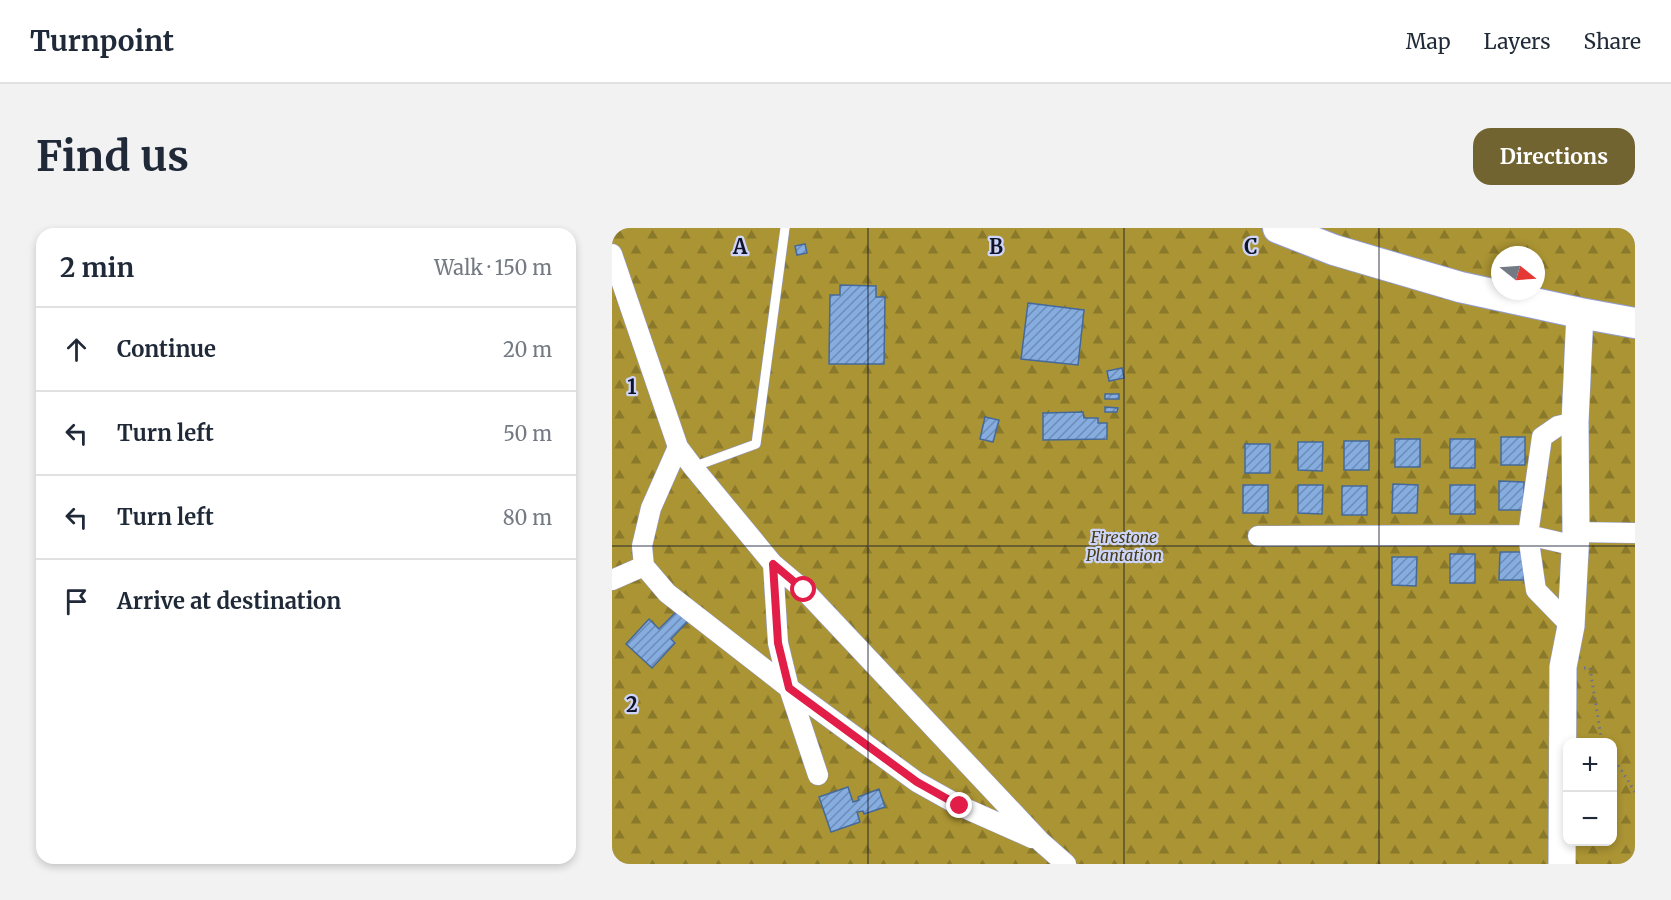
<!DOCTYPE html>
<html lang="en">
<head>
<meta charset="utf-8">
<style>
  :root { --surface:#fff; --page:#f2f2f3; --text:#1f2937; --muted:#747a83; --line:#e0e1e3; --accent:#716431 }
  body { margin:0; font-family:Merriweather,serif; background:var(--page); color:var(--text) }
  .controls { position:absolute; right:18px; bottom:18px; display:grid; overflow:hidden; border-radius:12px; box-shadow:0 3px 9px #0003 }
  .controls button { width:54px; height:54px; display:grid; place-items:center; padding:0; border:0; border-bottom:2px solid var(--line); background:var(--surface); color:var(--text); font:30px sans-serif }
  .compass { position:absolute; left:879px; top:18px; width:54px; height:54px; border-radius:50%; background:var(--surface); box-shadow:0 3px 9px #0003; rotate:107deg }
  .stop { position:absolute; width:18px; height:18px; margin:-14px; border:4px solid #e11d48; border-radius:50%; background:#fff }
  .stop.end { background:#e11d48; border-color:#fff; box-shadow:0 2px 6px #0008 }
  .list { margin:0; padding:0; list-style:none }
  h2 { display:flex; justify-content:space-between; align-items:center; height:78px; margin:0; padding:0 24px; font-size:26px }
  h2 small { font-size:20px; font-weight:400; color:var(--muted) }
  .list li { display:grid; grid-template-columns:39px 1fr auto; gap:18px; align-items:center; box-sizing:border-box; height:84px; padding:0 24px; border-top:2px solid var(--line) }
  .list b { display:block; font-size:22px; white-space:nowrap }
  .list em { font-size:20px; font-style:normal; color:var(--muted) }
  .icon { flex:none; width:33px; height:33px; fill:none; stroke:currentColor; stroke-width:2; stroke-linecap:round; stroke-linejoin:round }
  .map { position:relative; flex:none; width:1023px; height:636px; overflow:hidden; border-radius:18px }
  header { display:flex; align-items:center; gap:36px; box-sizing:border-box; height:84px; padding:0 30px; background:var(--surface); border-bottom:2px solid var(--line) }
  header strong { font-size:28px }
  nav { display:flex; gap:33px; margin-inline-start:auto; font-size:21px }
  .intro { display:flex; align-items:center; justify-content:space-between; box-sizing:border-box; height:144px; padding:0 36px }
  h1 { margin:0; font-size:42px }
  .button { padding:15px 27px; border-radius:18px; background:var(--accent); color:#fff; font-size:21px; font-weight:700 }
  main { display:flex; gap:36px; padding:0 36px }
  aside { flex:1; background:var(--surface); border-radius:18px; box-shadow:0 3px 9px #0003 }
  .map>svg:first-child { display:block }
</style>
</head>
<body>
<header>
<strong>Turnpoint</strong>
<nav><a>Map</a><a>Layers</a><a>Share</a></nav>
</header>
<div class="intro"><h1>Find us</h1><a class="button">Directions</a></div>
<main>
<aside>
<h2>2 min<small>Walk · 150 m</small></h2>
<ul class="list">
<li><svg class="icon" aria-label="ahead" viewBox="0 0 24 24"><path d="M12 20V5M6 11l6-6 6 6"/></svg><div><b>Continue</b></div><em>20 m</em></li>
<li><svg class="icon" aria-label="left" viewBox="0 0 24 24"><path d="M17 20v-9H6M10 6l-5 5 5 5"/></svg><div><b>Turn left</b></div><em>50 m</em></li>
<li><svg class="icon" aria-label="left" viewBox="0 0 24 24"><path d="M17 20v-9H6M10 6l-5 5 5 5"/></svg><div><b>Turn left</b></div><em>80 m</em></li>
<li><svg class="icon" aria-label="arrive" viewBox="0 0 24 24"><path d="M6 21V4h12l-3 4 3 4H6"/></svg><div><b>Arrive at destination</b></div></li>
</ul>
</aside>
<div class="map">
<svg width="1023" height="636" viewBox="0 0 1023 636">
  <defs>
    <pattern id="forest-firs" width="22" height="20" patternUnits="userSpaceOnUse" patternTransform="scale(1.5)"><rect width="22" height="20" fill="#ab9433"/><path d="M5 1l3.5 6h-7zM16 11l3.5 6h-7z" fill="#8a782b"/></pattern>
    <pattern id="building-hatch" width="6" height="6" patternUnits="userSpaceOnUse" patternTransform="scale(1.5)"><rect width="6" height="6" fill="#86ade0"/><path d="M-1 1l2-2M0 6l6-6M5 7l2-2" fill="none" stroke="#6c8cb6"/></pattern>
  </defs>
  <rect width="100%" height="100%" fill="#cdd5fa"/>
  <!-- forest -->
  <path fill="url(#forest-firs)" fill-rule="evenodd" d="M0,0H1023V636H0ZM888,27H924V63H888ZM956,514H1000V614H956Z"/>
  <!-- building -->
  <path fill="url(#building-hatch)" stroke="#456999" stroke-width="1.5" d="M193,16L195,25L185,27L183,18Z
    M228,57L264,58V69H273L272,136H217L218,67H228Z
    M416,75L472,82L466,137L409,131Z
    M510,140L512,150L497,153L495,143Z
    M493,166H507V171H493Z
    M493,179L506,180L505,184H493Z
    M471,184L472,190H486V195H495V211L431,212V185Z
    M373,189L387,192L381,214L368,211Z
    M889,209H913V237H889Z
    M783,211H808V239H783Z
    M838,211H863V240H838Z
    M732,213H757V242H732Z
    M686,214H711L710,243L686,242Z
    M633,216H658V245H633Z
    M887,253L912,254V282H887Z
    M781,256L806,257L805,285H780Z
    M631,257H656V285H631Z
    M686,257H711L710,286L686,285Z
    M838,257H863V286H838Z
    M730,258H755V287H730Z
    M888,324H913L912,352H887Z
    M838,326H863V355H838Z
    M780,329H805L804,358L780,357Z
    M66,382L77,392L59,411L63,415L40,440L14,416L37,391L47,401Z
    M236,559L241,574L247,572L246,569L267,561L273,579L252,586L251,583L245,584L248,594L219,604L207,569Z"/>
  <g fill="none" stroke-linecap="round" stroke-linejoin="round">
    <defs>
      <path id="lane" d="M81,239L144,216L173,0"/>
      <path id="street" d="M0,26L66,219L81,239L161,336L192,362L429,614L454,636
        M66,219L39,280L30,318L32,338L55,365L177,460L305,554L348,578L420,610
        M964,304L1023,305
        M646,308L916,307L964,318
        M161,336L166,415L177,460L206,547
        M0,352L32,338
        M959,398L924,362L916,307L930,209L946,198L963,194"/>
      <path id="secondary" d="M950,636L951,439L959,398L964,304L963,194L968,85"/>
      <path id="primary" d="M666,0L722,22L848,59L968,85L1023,95"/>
    </defs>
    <!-- lane casing -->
    <use href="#lane" stroke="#929ed8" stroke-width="10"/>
    <!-- street casing -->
    <use href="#street" stroke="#929ed8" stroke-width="21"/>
    <!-- secondary casing -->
    <use href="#secondary" stroke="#929ed8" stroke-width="28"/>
    <!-- primary casing -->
    <use href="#primary" stroke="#929ed8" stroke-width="32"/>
    <!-- path -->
    <path stroke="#6b718e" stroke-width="3" stroke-dasharray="1.5 4.5" stroke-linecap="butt" d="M972,440H978L989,509L993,514
      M1000,527L1023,564"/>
    <!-- lane -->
    <use href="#lane" stroke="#fff" stroke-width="9"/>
    <!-- street -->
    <use href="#street" stroke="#fff" stroke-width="20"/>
    <!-- secondary -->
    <use href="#secondary" stroke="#fff" stroke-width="27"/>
    <!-- primary -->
    <use href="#primary" stroke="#fff" stroke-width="30"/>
  </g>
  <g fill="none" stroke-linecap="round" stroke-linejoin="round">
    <!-- route -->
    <path stroke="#e11d48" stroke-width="8" d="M192,362L161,336L166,415L177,460L305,554L348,578"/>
  </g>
  <!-- grid -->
  <path fill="none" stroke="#111429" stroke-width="1.5" stroke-opacity="0.55" d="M256,0V636M512,0V636M767,0V636M0,318H1023"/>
  <g text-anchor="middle" stroke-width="4.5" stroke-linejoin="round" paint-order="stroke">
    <!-- park labels -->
    <g font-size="16" font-style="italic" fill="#483e16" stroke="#cdd5fa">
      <text x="512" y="315">Firestone<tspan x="512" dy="18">Plantation</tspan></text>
    </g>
  </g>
  <g font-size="20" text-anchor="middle" font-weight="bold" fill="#111429" stroke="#cdd5fa" stroke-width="4.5" stroke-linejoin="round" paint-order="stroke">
    <text x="128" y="26">A</text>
    <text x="384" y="26">B</text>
    <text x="639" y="26">C</text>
    <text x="20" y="166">1</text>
    <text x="20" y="484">2</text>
  </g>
</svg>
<div class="controls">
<button>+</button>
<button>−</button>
</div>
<svg class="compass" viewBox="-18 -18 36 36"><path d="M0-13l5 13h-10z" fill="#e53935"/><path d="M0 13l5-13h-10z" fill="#747a83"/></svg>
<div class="stop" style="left:192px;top:362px"></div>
<div class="stop end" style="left:348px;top:578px"></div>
</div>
</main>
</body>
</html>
